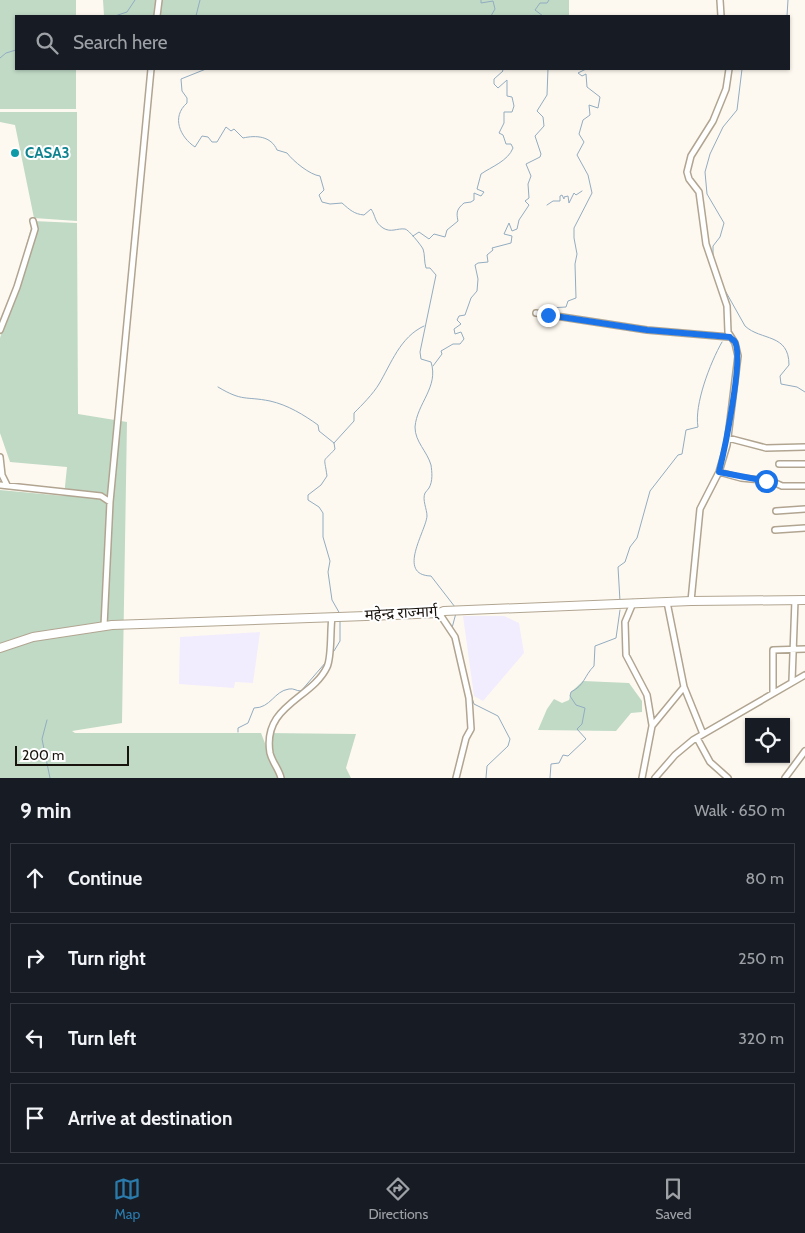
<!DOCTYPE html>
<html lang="en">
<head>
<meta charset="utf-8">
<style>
  :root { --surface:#171b24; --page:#242831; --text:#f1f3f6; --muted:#9ea1a6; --line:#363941; --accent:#2a7bac }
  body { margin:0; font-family:Cabin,"Noto Sans Devanagari",sans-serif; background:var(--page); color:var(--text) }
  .controls { position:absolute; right:15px; bottom:15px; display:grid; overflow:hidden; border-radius:0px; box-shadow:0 1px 4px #0004 }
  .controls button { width:45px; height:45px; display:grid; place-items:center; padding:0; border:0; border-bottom:1px solid var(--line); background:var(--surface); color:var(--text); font:25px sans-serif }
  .scale { position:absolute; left:15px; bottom:12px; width:114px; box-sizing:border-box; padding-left:5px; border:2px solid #18130c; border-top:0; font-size:14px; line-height:18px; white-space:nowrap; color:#18130c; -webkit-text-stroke:4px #fff; paint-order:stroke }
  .stop { position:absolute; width:15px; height:15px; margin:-11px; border:4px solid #1a73e8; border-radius:50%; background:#fff }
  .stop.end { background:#1a73e8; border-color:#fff; box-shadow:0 1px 5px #0008 }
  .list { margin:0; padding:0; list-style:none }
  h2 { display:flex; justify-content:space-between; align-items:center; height:65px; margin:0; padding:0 20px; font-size:21px }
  h2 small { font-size:16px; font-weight:400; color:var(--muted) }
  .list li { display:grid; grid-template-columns:32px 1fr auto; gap:15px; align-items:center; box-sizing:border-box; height:70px; margin:0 10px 10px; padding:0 10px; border:1px solid var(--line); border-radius:0px }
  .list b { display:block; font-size:19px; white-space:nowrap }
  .list em { font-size:16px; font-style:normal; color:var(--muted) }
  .icon { flex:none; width:28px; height:28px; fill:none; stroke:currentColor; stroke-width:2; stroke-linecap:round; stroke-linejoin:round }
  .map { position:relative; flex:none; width:805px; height:778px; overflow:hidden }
  .search { position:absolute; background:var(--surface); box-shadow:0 1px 4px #0004; left:15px; right:15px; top:15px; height:55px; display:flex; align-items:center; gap:12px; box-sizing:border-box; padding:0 18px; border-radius:0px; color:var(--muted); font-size:19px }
  .sheet { height:385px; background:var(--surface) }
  nav { display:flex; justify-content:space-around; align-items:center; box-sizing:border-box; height:70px; border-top:1px solid var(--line); background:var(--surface); font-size:14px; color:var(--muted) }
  nav a { display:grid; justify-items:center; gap:2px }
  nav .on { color:var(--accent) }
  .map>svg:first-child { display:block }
</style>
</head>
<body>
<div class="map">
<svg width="805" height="778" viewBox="0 0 805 778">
  <rect width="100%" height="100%" fill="#fef9f0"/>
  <!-- industrial -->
  <path fill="#f1ecfe" d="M463,616H504L519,623L524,653L483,701L474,696Z
    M260,632L253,683L235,682L234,688L179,684L180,637Z"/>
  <!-- green -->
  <path fill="#c0dac6" d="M0,0H76V16H16V69H76V109H0Z
    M103,0H569V16H104Z
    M0,112H77V221L34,218L15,125L0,122Z
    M33,221L77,223L78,414L127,422L122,723L72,731L75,733H261L270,756L267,733L356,734L346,768L351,778H0V490L64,496L67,467L10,462L0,433V338Z
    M583,681L629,683L642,701V712L631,713L616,731L538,730L547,709L554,699L562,703L569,700L571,692Z"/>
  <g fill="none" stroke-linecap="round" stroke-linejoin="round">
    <!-- stream -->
    <path stroke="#92acc1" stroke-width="1" d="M481,0V3L493,1L495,9L491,16
      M115,16L127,12L135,0
      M196,16L200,0
      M543,16L535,10L540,3H547L549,0
      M787,16L788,0
      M0,58L6,53L16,50
      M206,69L181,79L182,91L187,98V103C171,117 180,137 195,147L202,136L208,137L212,142H217L226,127L231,131L234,129L243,138C256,135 271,136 277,150L287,153C293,161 310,175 320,176L324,190L319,195L322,202L330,204L342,203C350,210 354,214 364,215L371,209C376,216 374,222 383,228C391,233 397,228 405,229C408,229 421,245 423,249C425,254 424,262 426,268H430L436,275L420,352L421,359L431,362C439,387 417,403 415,427C415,442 427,451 431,465C432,472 433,481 429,488C428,490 426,491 425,493C422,500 427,509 427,516C426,531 396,575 431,576L455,607
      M547,205L553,201H560V196L562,195L564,199V197L568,196L569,203L574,193L576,195L582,191
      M413,236L419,232L429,239L434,234L445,237L447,230L458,221C456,212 457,209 464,203L471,202L474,200V193L481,196L484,192L477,189L481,174C491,167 508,161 513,148L511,144H506L503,135L499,133L504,123V112H512L514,106L512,97L507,96V80L498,88L494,84V79L503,71L502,69
      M713,258V246L720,237L724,223L707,194L705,172L710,154L723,127L737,110L742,69
      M722,285L745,326C761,341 789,333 789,365L780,376L781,384L797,387L805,392
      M550,308L566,307L568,301L576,298L575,264L577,254L574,238V228L592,193L588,175L577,155L584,142L579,134L583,120L590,115L589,105L598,108L600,97L587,87L586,74L582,76L578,73L586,69
      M433,366L442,354L441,351L453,344H460L464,339L461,332L455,334L454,329L461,324L457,320L459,316L465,315L471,298L477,291L478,279L475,265L478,263L488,262L487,255L493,250L492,248L511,243L512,236L504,234L509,223L512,231L517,229L519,220L529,205L525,201L529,198L528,184L531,176L526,164L540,157L541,154L535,136L544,126L543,117L537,111L547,95L548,69
      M218,387C243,402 245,396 270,401C288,405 304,415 318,425L319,431L334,443L335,449C322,464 324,454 327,476L321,485L308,495V500L319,507L323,513V537L330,561L328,572L332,600L340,614
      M334,443L354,421V413C362,405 373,394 379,384C391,364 400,337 424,326
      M620,601L618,567L625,562L630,547L637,538L650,491L678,455L682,454L686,430L698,427C694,405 710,363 722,342
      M452,628L456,613
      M459,646L469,685
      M334,651L340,641V620
      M469,689L474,704L498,716L510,739L508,746L487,766L486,778
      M47,720L42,739L50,778
      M238,732V728L248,723L254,708C271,708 274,691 289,689C294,688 296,691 301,691L326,662
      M550,778L551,764L559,763L563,755L568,756L586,739L577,729L582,724L585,708L576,705L570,696L571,692C585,685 584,676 594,666L595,646L616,638L620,610"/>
    <defs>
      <path id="minor" d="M720,0L721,16
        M157,16L159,0
        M536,313L647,330L729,337
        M0,330L17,287L35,229L33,221
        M728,438L766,448L805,447
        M0,457L2,475L7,485
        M779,464H805
        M719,472L741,478L771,481L782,486H805
        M0,485L101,496L110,502L104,626
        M110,502L151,69
        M776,511L805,509
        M775,530L805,528
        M691,601L700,509L719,472L727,445L738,356L735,343L728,332L727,306L706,244L699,192L689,179L687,172L691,156L713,121L726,89L729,69
        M633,603L625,622L626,655L647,695L652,725
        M439,613L455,637L469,698L471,729L466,738L456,778
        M792,681L795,600
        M684,687L703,734
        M773,692V650L805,649
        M697,738L710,762L728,778
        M281,778C279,769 272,762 270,753C262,705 312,699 327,667C332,657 330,629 332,617
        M642,778L652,726L684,687L667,602
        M655,778L675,755L693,740L805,675
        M785,778L805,751"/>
      <path id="highway" d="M0,648L33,637L112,625L394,615L439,613L444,611L691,601L805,600"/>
    </defs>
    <!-- minor casing -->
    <use href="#minor" stroke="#b1a591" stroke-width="8"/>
    <!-- highway casing -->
    <use href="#highway" stroke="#b1a591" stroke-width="10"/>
    <!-- minor -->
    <use href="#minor" stroke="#fff" stroke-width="5"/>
    <!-- highway -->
    <use href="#highway" stroke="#fff" stroke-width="8"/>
  </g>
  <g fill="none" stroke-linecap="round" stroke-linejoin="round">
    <!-- route -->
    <path stroke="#1a73e8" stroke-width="6" d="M548,315L647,330L730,337C731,339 734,340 735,342C744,358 724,452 719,472L766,481"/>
  </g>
  <!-- markers -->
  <circle fill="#0f9aa8" stroke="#fff" stroke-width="2" cx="15" cy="153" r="5"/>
  <g text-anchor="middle" stroke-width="4" stroke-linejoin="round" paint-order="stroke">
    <!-- culture labels -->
    <g font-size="15" font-weight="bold" fill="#0d838f" stroke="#fff" text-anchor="start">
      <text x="25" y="158">CASA3</text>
    </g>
    <!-- street labels -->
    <g font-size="15" fill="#18130c" stroke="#fff">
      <text transform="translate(401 613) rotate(-3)" y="5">महेन्द्र राज्मार्ग्</text>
    </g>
  </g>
</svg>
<div class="controls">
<button><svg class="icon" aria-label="locate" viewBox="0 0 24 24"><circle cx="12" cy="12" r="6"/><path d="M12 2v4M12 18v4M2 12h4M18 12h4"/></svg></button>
</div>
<div class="scale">200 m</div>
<div class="stop" style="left:766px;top:481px"></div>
<div class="stop end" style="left:548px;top:315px"></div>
<div class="search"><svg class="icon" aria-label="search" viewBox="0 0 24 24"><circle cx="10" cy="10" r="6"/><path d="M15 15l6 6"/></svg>Search here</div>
</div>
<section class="sheet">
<h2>9 min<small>Walk · 650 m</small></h2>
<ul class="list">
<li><svg class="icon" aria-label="ahead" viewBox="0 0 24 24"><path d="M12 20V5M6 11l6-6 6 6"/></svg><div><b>Continue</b></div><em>80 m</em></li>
<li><svg class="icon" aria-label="right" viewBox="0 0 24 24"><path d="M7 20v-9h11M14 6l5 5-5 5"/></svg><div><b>Turn right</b></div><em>250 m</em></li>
<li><svg class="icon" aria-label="left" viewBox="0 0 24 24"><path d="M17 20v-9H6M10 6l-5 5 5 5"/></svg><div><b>Turn left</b></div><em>320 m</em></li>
<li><svg class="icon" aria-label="arrive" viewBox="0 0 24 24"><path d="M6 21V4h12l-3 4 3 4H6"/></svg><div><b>Arrive at destination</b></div></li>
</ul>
</section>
<nav>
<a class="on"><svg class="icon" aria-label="map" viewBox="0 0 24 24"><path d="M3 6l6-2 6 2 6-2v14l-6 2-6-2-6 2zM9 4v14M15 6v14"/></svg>Map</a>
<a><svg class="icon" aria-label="directions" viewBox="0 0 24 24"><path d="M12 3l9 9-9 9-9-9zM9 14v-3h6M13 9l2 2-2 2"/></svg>Directions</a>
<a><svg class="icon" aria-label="saved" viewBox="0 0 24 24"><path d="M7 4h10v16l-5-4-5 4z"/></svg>Saved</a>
</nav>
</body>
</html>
